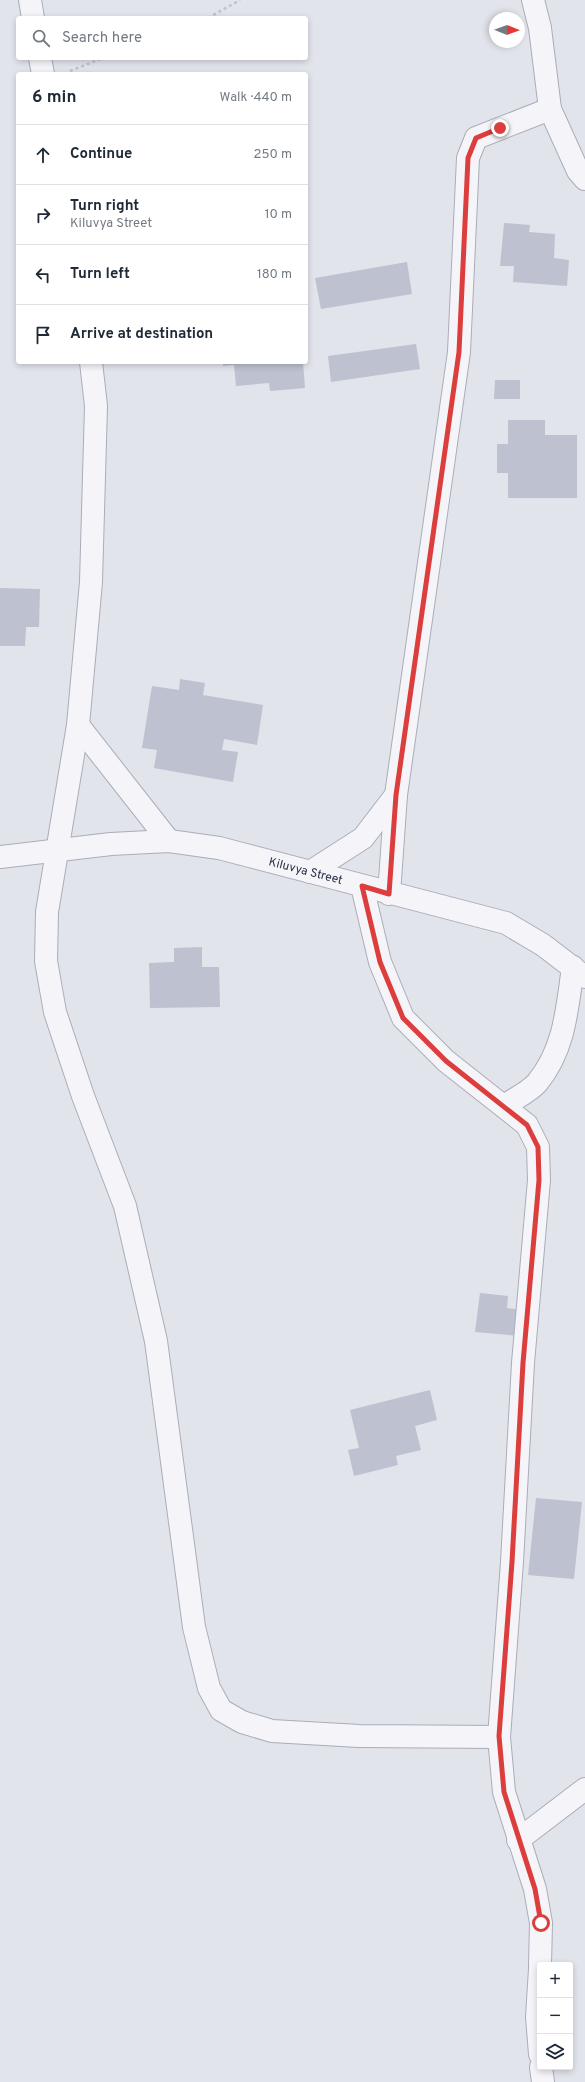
<!DOCTYPE html>
<html lang="en">
<head>
<meta charset="utf-8">
<style>
  :root { --surface:#fff; --page:#f6f6f7; --text:#1f2937; --muted:#747a83; --line:#e0e1e3 }
  body { margin:0; font-family:Overpass,sans-serif; background:var(--page); color:var(--text) }
  .controls { position:absolute; right:12px; bottom:12px; display:grid; overflow:hidden; border-radius:4px; box-shadow:0 2px 6px #0003 }
  .controls button { width:36px; height:36px; display:grid; place-items:center; padding:0; border:0; border-bottom:1px solid var(--line); background:var(--surface); color:var(--text); font:20px sans-serif }
  .compass { position:absolute; left:489px; top:12px; width:36px; height:36px; border-radius:50%; background:var(--surface); box-shadow:0 2px 6px #0003; rotate:91deg }
  .stop { position:absolute; width:12px; height:12px; margin:-9px; border:3px solid #db3e3c; border-radius:50%; background:#fff }
  .stop.end { background:#db3e3c; border-color:#fff; box-shadow:0 1px 4px #0008 }
  .list { margin:0; padding:0; list-style:none }
  h2 { display:flex; justify-content:space-between; align-items:center; height:52px; margin:0; padding:0 16px; font-size:17px }
  h2 small { font-size:13px; font-weight:400; color:var(--muted) }
  .list li { display:grid; grid-template-columns:26px 1fr auto; gap:12px; align-items:center; box-sizing:border-box; height:60px; padding:0 16px; border-top:1px solid var(--line) }
  .list b { display:block; font-size:15px; white-space:nowrap }
  .list p { margin:0; font-size:13px; white-space:nowrap; color:var(--muted) }
  .list em { font-size:13px; font-style:normal; color:var(--muted) }
  .icon { flex:none; width:22px; height:22px; fill:none; stroke:currentColor; stroke-width:2; stroke-linecap:round; stroke-linejoin:round }
  .map { position:relative; flex:none; width:585px; height:2082px; overflow:hidden }
  .search { position:absolute; background:var(--surface); box-shadow:0 2px 6px #0003; left:16px; top:16px; width:292px; height:44px; display:flex; align-items:center; gap:10px; box-sizing:border-box; padding:0 14px; border-radius:4px; color:var(--muted); font-size:15px }
  .panel { position:absolute; background:var(--surface); box-shadow:0 2px 6px #0003; left:16px; top:72px; width:292px; height:292px; border-radius:4px }
  .map>svg:first-child { display:block }
</style>
</head>
<body>
<div class="map">
<svg width="585" height="2082" viewBox="0 0 585 2082">
  <rect width="100%" height="100%" fill="#e1e4eb"/>
  <!-- building -->
  <path fill="#bec1cf" d="M504,223L530,225L529,232L555,234L554,258L569,260L567,286L513,282L514,266H500Z
    M407,262L412,294L321,309L315,278Z
    M416,344L420,369L331,382L328,356Z
    M223,362H303L305,388L270,391L269,383L236,386L234,365L223,366Z
    M495,380H520V399H494Z
    M508,420H545V435H577V498H508V473H497V444H508Z
    M0,588L40,589L39,627H26L25,646H0Z
    M180,679L205,683L203,695L263,705L257,745L224,739L222,750L238,752L233,782L154,768L157,750L142,748L152,686L179,690Z
    M202,947V967H219L220,1007L150,1008L149,963L174,962V948Z
    M480,1293L508,1296L507,1308L523,1310L520,1336L475,1332Z
    M430,1390L437,1420L415,1426L421,1450L396,1456L398,1465L354,1476L348,1450L359,1448L350,1410Z
    M536,1498L582,1502L574,1579L528,1575Z"/>
  <g fill="none" stroke-linecap="round" stroke-linejoin="round">
    <defs>
      <g id="minor">
        <path d="M30,0L33,18"/>
        <path d="M533,0L540,28L550,109L578,171L585,179"/>
        <path d="M40,58L43,74"/>
        <path d="M91,362L96,406L91,582L78,725L47,912L46,961L55,1012L83,1096L125,1206L156,1341L194,1627L209,1688L221,1710L242,1722L272,1731L359,1736L499,1737"/>
        <path d="M78,725L169,841"/>
        <path id="s1" d="M0,857L111,844L169,841L219,848L506,923L543,945L585,977"/>
        <path d="M310,872L363,838L396,795"/>
        <path d="M362,886L380,962L403,1018L446,1061L527,1125L538,1147L539,1180L523,1363L512,1562L499,1737L504,1792L535,1889L541,1923L540,1965"/>
        <path d="M389,894L396,795L459,352L468,158L476,138L550,109"/>
        <path d="M504,1106C514,1099 529,1092 537,1083C565,1049 567,1009 573,967"/>
        <path d="M518,1840L585,1789"/>
        <path d="M540,1969L537,2017L540,2054"/>
        <path d="M541,2067L543,2082"/>
      </g>
    </defs>
    <!-- minor casing -->
    <use href="#minor" stroke="#aaadb9" stroke-width="24"/>
    <!-- path -->
    <path stroke="#c0c1ca" stroke-width="2.5" stroke-dasharray="3 3" stroke-linecap="butt" d="M208,18L240,0
      M70,71L103,58"/>
    <!-- minor -->
    <use href="#minor" stroke="#f5f5f9" stroke-width="22"/>
  </g>
  <g fill="none" stroke-linecap="round" stroke-linejoin="round">
    <!-- route -->
    <path stroke="#db3e3c" stroke-width="5" d="M500,128L476,138L468,158L459,352L396,795L389,894L362,886L380,962L403,1018L446,1061L527,1125L538,1147L539,1180L523,1363L512,1562L499,1736L504,1792L535,1889L541,1923"/>
  </g>
  <g text-anchor="middle" stroke-width="3" stroke-linejoin="round" paint-order="stroke">
    <!-- street labels -->
    <g font-size="12" fill="#282d45" stroke="#f1f3f8">
      <text dy="4" stroke="none"><textPath href="#s1" startOffset="310">Kiluvya Street</textPath></text>
    </g>
  </g>
</svg>
<div class="controls">
<button>+</button>
<button>−</button>
<button><svg class="icon" aria-label="layers" viewBox="0 0 24 24"><path d="M12 4l9 5-9 5-9-5zM3 14l9 5 9-5"/></svg></button>
</div>
<svg class="compass" viewBox="-18 -18 36 36"><path d="M0-13l5 13h-10z" fill="#e53935"/><path d="M0 13l5-13h-10z" fill="#747a83"/></svg>
<div class="stop" style="left:541px;top:1923px"></div>
<div class="stop end" style="left:500px;top:128px"></div>
<div class="search"><svg class="icon" aria-label="search" viewBox="0 0 24 24"><circle cx="10" cy="10" r="6"/><path d="M15 15l6 6"/></svg>Search here</div>
<section class="panel">
<h2>6 min<small>Walk · 440 m</small></h2>
<ul class="list">
<li><svg class="icon" aria-label="ahead" viewBox="0 0 24 24"><path d="M12 20V5M6 11l6-6 6 6"/></svg><div><b>Continue</b></div><em>250 m</em></li>
<li><svg class="icon" aria-label="right" viewBox="0 0 24 24"><path d="M7 20v-9h11M14 6l5 5-5 5"/></svg><div><b>Turn right</b><p>Kiluvya Street</p></div><em>10 m</em></li>
<li><svg class="icon" aria-label="left" viewBox="0 0 24 24"><path d="M17 20v-9H6M10 6l-5 5 5 5"/></svg><div><b>Turn left</b></div><em>180 m</em></li>
<li><svg class="icon" aria-label="arrive" viewBox="0 0 24 24"><path d="M6 21V4h12l-3 4 3 4H6"/></svg><div><b>Arrive at destination</b></div></li>
</ul>
</section>
</div>
</body>
</html>
